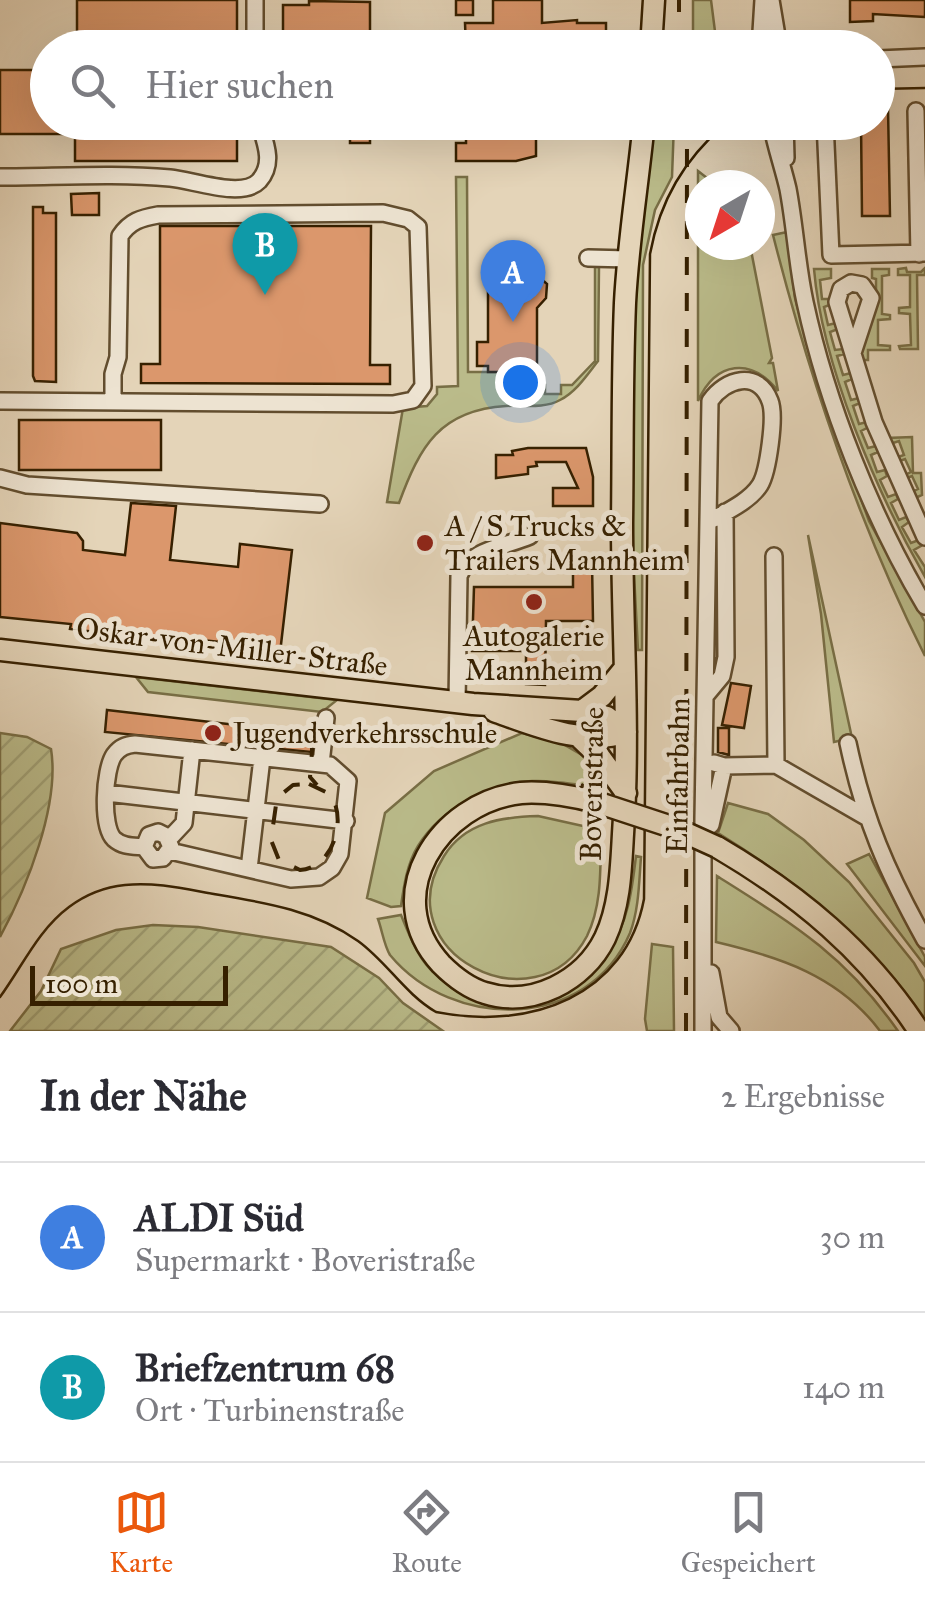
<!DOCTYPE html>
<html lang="de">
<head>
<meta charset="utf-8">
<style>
  :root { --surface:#fff; --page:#f7f7f7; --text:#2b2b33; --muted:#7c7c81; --line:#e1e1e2; --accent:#ea580c }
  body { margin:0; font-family:"IM FELL Great Primer",serif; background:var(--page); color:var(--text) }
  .compass { position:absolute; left:685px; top:170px; width:90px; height:90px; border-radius:50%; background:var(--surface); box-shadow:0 10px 40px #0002; rotate:219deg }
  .scale { position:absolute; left:30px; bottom:25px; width:198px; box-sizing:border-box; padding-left:10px; border:5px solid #362000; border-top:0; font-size:28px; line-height:35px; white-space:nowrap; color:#362000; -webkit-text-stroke:8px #ede3d1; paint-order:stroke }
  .you { position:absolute; left:520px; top:382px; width:35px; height:35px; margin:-25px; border:8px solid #fff; border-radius:50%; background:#1a73e8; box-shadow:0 0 0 15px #1a73e833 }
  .badge { display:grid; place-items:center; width:65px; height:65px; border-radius:50%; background:var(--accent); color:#fff; font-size:32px; font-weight:700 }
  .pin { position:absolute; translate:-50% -82px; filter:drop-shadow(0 2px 5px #0008) }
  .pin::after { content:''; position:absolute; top:52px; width:35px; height:30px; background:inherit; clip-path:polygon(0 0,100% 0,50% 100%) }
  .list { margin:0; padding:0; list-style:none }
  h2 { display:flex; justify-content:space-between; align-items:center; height:130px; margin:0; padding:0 40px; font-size:42px }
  h2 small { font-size:32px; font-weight:400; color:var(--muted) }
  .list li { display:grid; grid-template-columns:65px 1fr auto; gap:30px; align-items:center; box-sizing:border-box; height:150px; padding:0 40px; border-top:2px solid var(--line) }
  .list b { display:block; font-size:38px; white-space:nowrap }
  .list p { margin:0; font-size:32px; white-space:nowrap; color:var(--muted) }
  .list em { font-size:32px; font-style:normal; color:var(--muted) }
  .icon { flex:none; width:55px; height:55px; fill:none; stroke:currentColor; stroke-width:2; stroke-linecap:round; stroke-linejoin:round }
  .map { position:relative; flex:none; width:925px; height:1031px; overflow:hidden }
  .search { position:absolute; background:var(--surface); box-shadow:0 10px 40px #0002; left:30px; right:30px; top:30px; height:110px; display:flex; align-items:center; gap:25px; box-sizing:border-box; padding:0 35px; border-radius:55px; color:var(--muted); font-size:38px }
  .sheet { height:430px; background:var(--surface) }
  nav { display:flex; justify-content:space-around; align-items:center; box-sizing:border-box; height:140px; border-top:2px solid var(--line); background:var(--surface); font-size:28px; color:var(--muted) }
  nav a { display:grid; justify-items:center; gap:5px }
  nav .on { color:var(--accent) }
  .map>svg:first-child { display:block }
</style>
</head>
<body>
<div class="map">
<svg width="925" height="1031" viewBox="0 0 925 1031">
  <defs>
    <pattern id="garden-furrows" width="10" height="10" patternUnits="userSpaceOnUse" patternTransform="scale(2.5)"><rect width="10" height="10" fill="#babb8a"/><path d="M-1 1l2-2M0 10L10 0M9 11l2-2" fill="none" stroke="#a0a075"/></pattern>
  </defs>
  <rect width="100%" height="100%" fill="#e4d4b8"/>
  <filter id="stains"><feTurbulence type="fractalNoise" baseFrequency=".002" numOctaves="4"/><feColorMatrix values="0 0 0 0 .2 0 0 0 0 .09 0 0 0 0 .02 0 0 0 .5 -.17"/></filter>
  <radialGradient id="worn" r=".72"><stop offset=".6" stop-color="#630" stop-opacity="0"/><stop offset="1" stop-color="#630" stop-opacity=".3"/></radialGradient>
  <!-- grass -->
  <path fill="#babb8a" stroke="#786e45" stroke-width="2.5" d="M693,0H711L717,47H693Z
    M668,123H674L672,177L655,210L643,265L642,650H638L631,516L633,304L653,124H657V134H668Z
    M698,171L716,185H700V245H750L772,358L769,363H773L778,391C751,357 716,361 698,401Z
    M456,177H467L468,372H536V385H545V394H561V385H572L595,361V267H599L598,361C587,375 576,392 560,400C544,409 523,405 506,406C440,410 420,446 399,503L387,502L403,408L427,406L437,394V387L458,386Z
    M787,232L795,298L814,370L869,521L925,622V656C857,521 810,380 773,235Z
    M906,268L907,272H921L925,268V275H917L918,349H900L899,346L911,345L910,314L899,313V308L910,307V275H898V269Z
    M814,269H831V278L820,280L822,299H830L832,304L824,307L828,325L836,323L838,329L830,332L835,350L843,349L845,354L837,356L843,375L851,373L852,379L845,382L851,400L859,398L860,403L853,406L859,424L867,422L869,427L861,431L868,448L876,446L878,452L871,455L877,472L885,470L887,476L880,480L888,497L896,494L898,499L891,503L899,520L906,517L909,522L902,527L911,543L919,540L921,546L914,550L925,567V577C877,493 822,365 814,269Z
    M872,269H889V275L882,276V314L890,315V319L878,320V345L890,346V350H868V360H861L860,355L876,304V279L872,278Z
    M912,437L913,473H921L922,495L913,499L910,493L918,489L912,476L904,479L903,476L911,472L905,459L897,462L895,458L904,455L899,441L890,444L887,438Z
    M808,535L852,738L834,742L821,614Z
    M136,677L337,700L322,712L148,692Z
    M522,733L563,744L587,758L595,787C574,784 552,780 532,781C489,783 441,809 418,846C407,864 404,885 401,906L391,907L367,898L385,813L434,771Z
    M728,803L768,814L804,840L849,882L914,963L925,982V1019C870,940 799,883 718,833Z
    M538,816L601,830C600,865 603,903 587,936C537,1031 383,952 444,856C465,822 502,817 538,816Z
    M869,854L925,957V966L847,864Z
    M636,856L641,857C639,882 639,909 630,933C588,1031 453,1031 390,955C384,945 382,930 378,919L401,915C409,934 416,954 430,969C485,1028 565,1016 608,952C628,923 632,890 636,856Z
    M717,876C793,924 845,955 898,1031H880C839,976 780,957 716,942Z
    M652,944L673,947L674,1031H647L645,1019Z"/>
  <!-- garden -->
  <path fill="url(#garden-furrows)" stroke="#786e45" stroke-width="2.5" d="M0,733L27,737L51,749C60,805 27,887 0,937Z
    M153,925L198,927L331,947L379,978L403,1003L443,1031H10L41,991L61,949L116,930Z"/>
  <!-- building -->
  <path fill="#db976c" stroke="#362000" stroke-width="2.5" d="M77,0H237V41L163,40V48H77Z
    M456,0H473V15H456Z
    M493,0H542V23L577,20V23H606V48H466L465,23H493Z
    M850,0H925V17L873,14V21L850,22Z
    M309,1L370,2V48H283V5H309Z
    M0,70H48V122H237V161H75V134H0Z
    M878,108H888L890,216H862L861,122H878Z
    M350,122H370V143H350Z
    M466,122H536V156L516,161H456V143H466Z
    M99,193V215H72L71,194Z
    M33,207H43V213H56V382L35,381L33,376Z
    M160,226H371L370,365H390V384L141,383V364H160Z
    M522,274L537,275L547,284L546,298L537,308V372H488V366H477V342H488V278H519Z
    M19,420H161V470H19Z
    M528,448H586L593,477V506H553V488H578L566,462H536L537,466L528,467V474L496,478V455H513L512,451Z
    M131,503L176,506L170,560L238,567L240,544L292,550L280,653L229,647V643L200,640V644L70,629L71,624L0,617V523L77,533L83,541V550L125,555Z
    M573,562H592L593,621H546L545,685L526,684V651H472L474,587H573Z
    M731,683L751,686L744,728L722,725Z
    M107,710L313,734L311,752L105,732Z
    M718,728H729V755L718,752Z"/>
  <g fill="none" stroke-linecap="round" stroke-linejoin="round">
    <defs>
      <path id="minor" d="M771,0L779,48
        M255,48V0
        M760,48L763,0
        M878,59L925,57
        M916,111L919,254
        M771,122C775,145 783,167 788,189C795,226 797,265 805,302C827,404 872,517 925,606
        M785,122L786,158
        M825,122L831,255L925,253
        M0,177C56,177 114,173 170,178C193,180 242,199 259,181C275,163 265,142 259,122
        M588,258L629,259
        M853,353L871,298L862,285L851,283L841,289L837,302L874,422L925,537
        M0,401L393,404L413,400L423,386L418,227L408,219L383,213L158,215C141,218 130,221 120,236L118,357L113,374V400
        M0,478L27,485L320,504
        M774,556L776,765
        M707,694L722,676L726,657L725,512
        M457,702L459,576C470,549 505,547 530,536
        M848,743C864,819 887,872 925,940
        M714,763L724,766L776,765L866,817
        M321,764L326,718
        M107,793L346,821
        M711,825L724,766
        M169,839L184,823L192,750
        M144,847L149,835L158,832L166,836L171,847L163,858L153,859L144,847C133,846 123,847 114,839C101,826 104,770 114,755C120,747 126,745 135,744L330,765L348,781L340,854L332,868L319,877L291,879L170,851
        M249,869L262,758
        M711,973L719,1017L731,1031
        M703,1031V818L710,401C725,379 758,369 770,401C776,416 768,472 760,485C750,501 726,512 710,521"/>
      <path id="major" d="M651,48L654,0
        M0,650L473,704L582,711L607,717L626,732
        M494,711C534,725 584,747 626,732
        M582,711L602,696L624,669
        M578,736L600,757L626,793
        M596,802C572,796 547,791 521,793C439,802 378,896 441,964C453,976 468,988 485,993C532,1008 584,981 605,938C620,906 621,869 623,834C630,731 622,627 622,523C623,450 622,376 625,303C628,243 638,183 644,122
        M717,847C799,895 867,951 919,1031"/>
    </defs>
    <!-- minor casing -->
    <use href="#minor" stroke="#624d2e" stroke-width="20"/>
    <!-- major casing -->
    <use href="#major" stroke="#362000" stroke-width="25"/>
    <!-- minor -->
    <use href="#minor" stroke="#ede3d1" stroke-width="15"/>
    <!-- major -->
    <use href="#major" stroke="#e4d4b8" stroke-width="20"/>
    <!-- tram -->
    <path stroke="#362000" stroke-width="2.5" d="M878,89L925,88
      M0,997C22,967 38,930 69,907C85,895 105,887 125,885C153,882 181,888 208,893C261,902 313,909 358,941C387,962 405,994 436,1012C532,1031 626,995 644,899L650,254C660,200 684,160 725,124"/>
    <!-- rail -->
    <path stroke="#362000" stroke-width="4" stroke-dasharray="18 18" stroke-linecap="butt" d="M679,48V0
      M313,739L310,777L317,785
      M309,784L330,794C348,819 333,868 300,870L279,860L271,840L277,798L293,785Z
      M686,1031L687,122"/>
    <defs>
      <path id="major-bridge" d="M596,802L675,828L717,847"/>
    </defs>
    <!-- major-bridge casing -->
    <use href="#major-bridge" stroke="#362000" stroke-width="25" stroke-linecap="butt"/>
    <!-- major-bridge -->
    <use href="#major-bridge" stroke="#e4d4b8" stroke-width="20"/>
  </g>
  <!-- markers -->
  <g fill="#8f2418" stroke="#ede3d1" stroke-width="4">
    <circle cx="425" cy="543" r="10"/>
    <circle cx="534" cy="602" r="10"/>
    <circle cx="213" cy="733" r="10"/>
  </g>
  <g text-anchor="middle" stroke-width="10" stroke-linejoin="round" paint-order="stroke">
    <!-- poi labels -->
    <g font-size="30" fill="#362000" stroke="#ede3d1" text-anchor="start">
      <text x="445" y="536">A / S Trucks &amp;<tspan x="445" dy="34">Trailers Mannheim</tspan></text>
      <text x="534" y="646" text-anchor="middle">Autogalerie<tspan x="534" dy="34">Mannheim</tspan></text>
      <text x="233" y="743">Jugendverkehrsschule</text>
    </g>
    <!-- street labels -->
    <g font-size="30" fill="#362000" stroke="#ede3d1">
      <text transform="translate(232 647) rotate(7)" y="10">Oskar-von-Miller-Straße</text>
      <text transform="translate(678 776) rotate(-89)" y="10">Einfahrbahn</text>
      <text transform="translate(592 784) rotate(-89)" y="10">Boveristraße</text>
    </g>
  </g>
  <rect width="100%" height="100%" filter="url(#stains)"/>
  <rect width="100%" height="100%" fill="url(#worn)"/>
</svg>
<svg class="compass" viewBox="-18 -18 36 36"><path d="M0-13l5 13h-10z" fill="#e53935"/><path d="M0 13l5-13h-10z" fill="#7c7c81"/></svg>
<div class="scale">100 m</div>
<div class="you"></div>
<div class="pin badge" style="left:513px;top:322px;background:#3f7fe0">A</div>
<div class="pin badge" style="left:265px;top:295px;background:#0f9aa8">B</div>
<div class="search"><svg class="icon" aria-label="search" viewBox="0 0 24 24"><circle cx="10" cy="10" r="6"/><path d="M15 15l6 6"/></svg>Hier suchen</div>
</div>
<section class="sheet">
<h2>In der Nähe<small>2 Ergebnisse</small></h2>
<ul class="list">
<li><span class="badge" style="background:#3f7fe0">A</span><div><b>ALDI Süd</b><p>Supermarkt · Boveristraße</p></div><em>30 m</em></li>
<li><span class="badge" style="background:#0f9aa8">B</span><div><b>Briefzentrum 68</b><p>Ort · Turbinenstraße</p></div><em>140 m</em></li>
</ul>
</section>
<nav>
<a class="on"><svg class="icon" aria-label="map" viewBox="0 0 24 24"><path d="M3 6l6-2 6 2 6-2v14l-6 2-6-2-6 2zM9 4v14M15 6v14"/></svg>Karte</a>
<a><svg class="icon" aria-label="directions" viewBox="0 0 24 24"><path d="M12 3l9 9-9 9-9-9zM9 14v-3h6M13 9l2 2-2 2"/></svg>Route</a>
<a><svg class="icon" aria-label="saved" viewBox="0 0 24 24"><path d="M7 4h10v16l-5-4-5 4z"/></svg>Gespeichert</a>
</nav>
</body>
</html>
